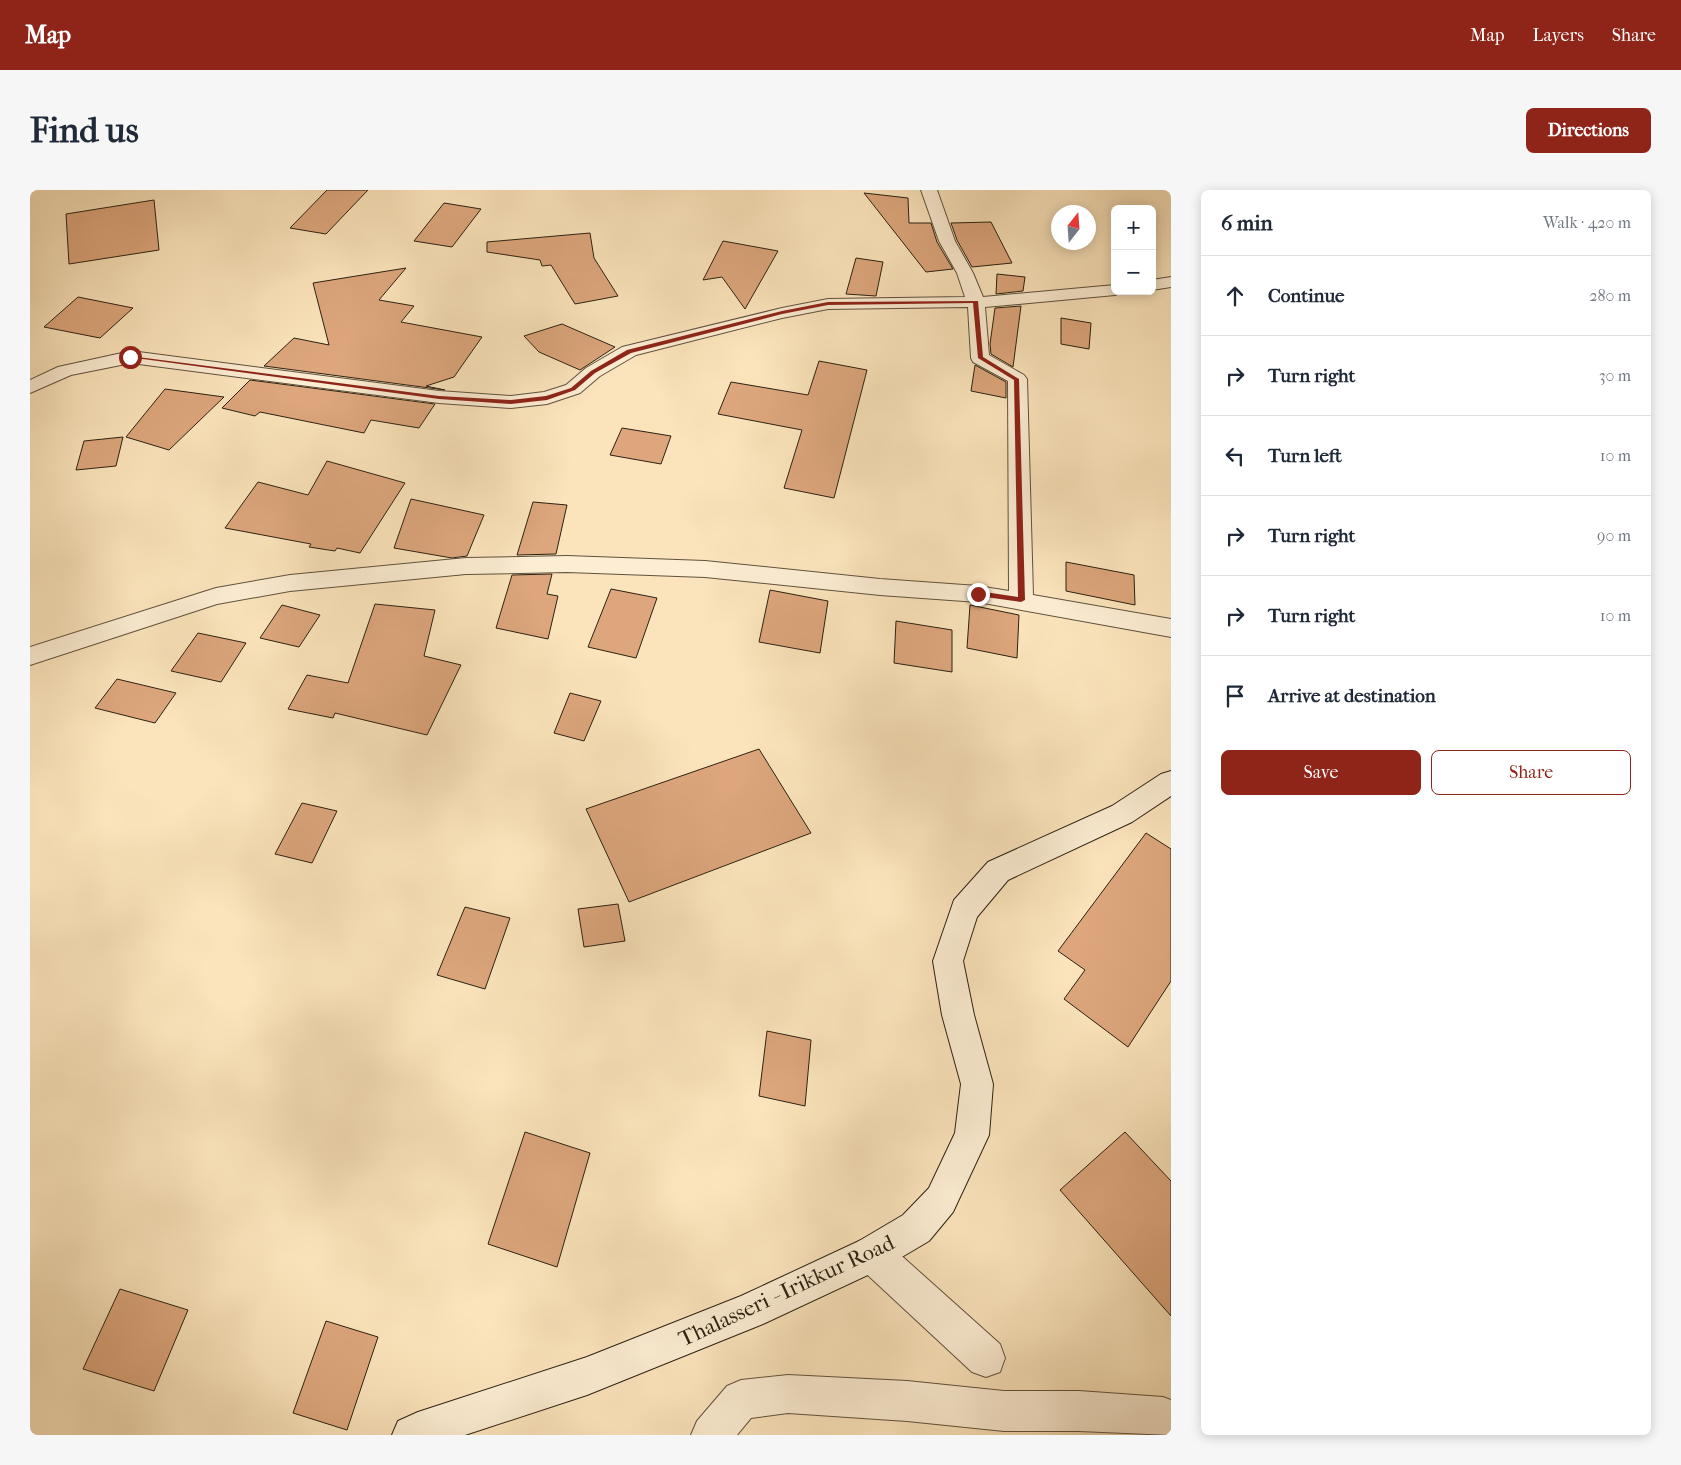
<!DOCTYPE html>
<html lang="en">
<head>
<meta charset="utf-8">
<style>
  :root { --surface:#fff; --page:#f6f6f7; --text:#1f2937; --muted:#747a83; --line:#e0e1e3; --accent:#8f2418 }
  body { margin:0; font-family:"IM FELL French Canon",serif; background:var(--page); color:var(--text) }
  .controls { position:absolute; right:15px; top:15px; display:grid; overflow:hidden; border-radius:8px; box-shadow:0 2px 12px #0003 }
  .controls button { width:45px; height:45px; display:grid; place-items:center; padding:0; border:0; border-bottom:1px solid var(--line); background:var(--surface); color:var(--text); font:25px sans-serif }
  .compass { position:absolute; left:1021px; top:15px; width:45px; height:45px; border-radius:50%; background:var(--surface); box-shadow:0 2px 12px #0003; rotate:17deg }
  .stop { position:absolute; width:15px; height:15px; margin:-11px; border:4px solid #8f2418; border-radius:50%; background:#fff }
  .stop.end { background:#8f2418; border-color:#fff; box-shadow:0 1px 5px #0008 }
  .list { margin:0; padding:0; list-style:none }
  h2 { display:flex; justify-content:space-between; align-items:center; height:65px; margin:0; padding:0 20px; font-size:21px }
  h2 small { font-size:16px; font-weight:400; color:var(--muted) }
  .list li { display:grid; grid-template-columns:32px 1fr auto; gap:15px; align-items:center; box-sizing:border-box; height:80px; padding:0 20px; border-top:1px solid var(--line) }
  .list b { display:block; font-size:19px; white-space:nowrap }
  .list em { font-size:16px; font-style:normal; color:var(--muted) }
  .actions { display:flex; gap:10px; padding:15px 20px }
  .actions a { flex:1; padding:11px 0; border:1px solid var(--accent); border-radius:8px; text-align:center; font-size:18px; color:var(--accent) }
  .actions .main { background:var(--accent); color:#fff }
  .icon { flex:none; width:28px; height:28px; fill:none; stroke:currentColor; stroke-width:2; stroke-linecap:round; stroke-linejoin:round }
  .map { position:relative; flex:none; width:1141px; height:1245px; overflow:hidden; border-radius:8px }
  header { display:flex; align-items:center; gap:30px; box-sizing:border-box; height:70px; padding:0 25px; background:var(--accent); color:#fff }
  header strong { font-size:24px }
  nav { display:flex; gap:28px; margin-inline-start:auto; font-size:18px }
  .intro { display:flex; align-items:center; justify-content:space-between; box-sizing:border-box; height:120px; padding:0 30px }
  h1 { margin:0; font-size:35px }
  .button { padding:12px 22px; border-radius:8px; background:var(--accent); color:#fff; font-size:18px; font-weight:700 }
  main { display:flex; gap:30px; padding:0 30px }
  aside { flex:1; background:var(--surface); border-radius:8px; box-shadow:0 2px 12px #0003 }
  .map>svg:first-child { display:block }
</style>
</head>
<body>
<header>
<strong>Map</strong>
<nav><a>Map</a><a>Layers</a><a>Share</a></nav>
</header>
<div class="intro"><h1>Find us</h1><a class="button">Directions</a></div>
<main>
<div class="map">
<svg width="1141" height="1245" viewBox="0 0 1141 1245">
  <rect width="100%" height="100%" fill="#fbe4bc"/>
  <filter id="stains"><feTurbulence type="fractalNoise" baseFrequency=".004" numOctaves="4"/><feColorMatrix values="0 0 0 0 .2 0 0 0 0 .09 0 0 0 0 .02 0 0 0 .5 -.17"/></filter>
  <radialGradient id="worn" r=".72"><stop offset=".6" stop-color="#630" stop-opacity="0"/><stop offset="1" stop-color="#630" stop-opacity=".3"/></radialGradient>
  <!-- building -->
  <path fill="#dda67c" stroke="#2c2113" d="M297,0H338L296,44L260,38Z
    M834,3L878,8L879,33H901L907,52L923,79L896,82Z
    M124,10L129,60L39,74L36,24Z
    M414,13L451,19L422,57L384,51Z
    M961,32L982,73L942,77L927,50L921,33Z
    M560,43L564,68L588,106L545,114L521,75L512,76L510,70L457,62V52Z
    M693,51L748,61L715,119L692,87L673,90Z
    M826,68L853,72L846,106L816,104Z
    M376,78L349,110L384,116L371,132L452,147L424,187L396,196L415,200L234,176L264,148L299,155L283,93Z
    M967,84L995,87L993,101L966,104Z
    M48,107L103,118L70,148L14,137Z
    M991,116L983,177L961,164L960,154L965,118Z
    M1031,128L1061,133L1059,159L1031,154Z
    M532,134L585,157L550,180L509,162L494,146Z
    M789,171L837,180L804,308L754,298L772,240L688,224L701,192L778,205Z
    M945,175L976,192V208L941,201Z
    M220,190L405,214L389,238L341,230L334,243L230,222L225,226L192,218Z
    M135,199L194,207L139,260L96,247Z
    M592,238L641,246L631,274L580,265Z
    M93,247L86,276L46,280L54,251Z
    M297,271L375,293L330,363L307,358L305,361L279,357L281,354L195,338L228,292L278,305Z
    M381,309L454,325L437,366L422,368L364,358Z
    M503,312L537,315L526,364L487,365Z
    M1036,372L1104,385L1105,415L1036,401Z
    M522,384L517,404L528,406L518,449L466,438L482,385Z
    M581,399L627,408L606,468L558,457Z
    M740,400L798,411L790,463L729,452Z
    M345,414L405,420L394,466L431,475L397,545L305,523L303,528L258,519L277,485L318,493Z
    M252,415L290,425L269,457L230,448Z
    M940,415L989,425L987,468L937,458Z
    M866,431L922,440V482L864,473Z
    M168,443L216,453L191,492L141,481Z
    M87,489L146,503L125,533L65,518Z
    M540,503L571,511L554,551L524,543Z
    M729,559L781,643L599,712L556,619Z
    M272,613L307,621L282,673L245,664Z
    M1116,643L1141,659V791L1098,857L1034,809L1055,780L1028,761Z
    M588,714L595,751L554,757L548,719Z
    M435,717L480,728L455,799L407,785Z
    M737,841L781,850L775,916L729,906Z
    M495,942L560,963L527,1077L458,1054Z
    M1095,942L1141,991V1126L1030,1000Z
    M90,1099L158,1120L124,1201L53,1179Z
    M296,1131L348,1147L317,1240L263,1223Z"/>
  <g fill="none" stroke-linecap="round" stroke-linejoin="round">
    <defs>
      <path id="minor" d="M891,0H907L925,51L943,83L953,107L1085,95V101H1093L1085,105L955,117L959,165L994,185L997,189L1003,405L1141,429V447L948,412L850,405L675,387L537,382L436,384L260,401L187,414L0,475V457L186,398L260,385L436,368L537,366L675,371L850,389L948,396L979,401L978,191L943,172L941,168L938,117L798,119L752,128L606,165L570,186L550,203L517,214L481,218L409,213L101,173L41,185L0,203V190L28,177L101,161L409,201L481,206L514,202L536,195L556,178L592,157L752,118L798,109L935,107L927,83L909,51Z
        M1141,87V97L1122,100V90Z
        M842,1046L855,1051L970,1154L975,1168L970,1182L956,1187L942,1182L829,1077L824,1064L829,1051Z
        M758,1185L877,1191L974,1201H1049L1133,1207L1141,1210V1245L1049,1241H974L877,1231L758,1223L721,1228L707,1245H661L667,1231L697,1196L711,1190Z"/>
      <path id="secondary" d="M1141,581V606L1102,632L978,690L947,727L933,771L944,825L963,894L959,945L923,1022L899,1051L855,1077L733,1134L557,1205L435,1245H362L368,1231L388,1222L557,1167L711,1106L829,1051L873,1025L899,998L925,943L931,894L912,825L903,771L924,710L958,672L1082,616L1131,584Z"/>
    </defs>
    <!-- minor casing -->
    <use href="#minor" stroke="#60523d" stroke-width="2"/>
    <!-- secondary casing -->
    <use href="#secondary" stroke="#2c2113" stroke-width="2"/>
    <!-- minor -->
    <use href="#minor" fill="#fcedd3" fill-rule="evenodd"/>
    <!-- secondary -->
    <use href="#secondary" fill="#fcedd3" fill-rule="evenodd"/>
  </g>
  <!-- route -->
  <path fill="#8f2418" d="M948,111L953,167L989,189L995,410L991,412L948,406L945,404L948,401L988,407L984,190L948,168L943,113L798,115L752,124L601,163L565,183L545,200L517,210L481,214L409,209L98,167L100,166L409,206L481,210L516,206L541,198L561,181L597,160L752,121L798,112Z"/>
  <g text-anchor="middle" stroke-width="4" stroke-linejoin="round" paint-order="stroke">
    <!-- near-street labels -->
    <g font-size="22" fill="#2c2113" stroke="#fcedd3">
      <text transform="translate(756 1100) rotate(-25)" y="8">Thalasseri - Irikkur Road</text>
    </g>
  </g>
  <rect width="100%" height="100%" filter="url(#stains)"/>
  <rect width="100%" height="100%" fill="url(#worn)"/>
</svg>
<div class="controls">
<button>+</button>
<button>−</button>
</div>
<svg class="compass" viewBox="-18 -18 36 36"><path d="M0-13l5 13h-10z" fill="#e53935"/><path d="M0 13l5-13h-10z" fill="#747a83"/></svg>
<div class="stop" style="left:100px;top:167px"></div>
<div class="stop end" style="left:948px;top:404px"></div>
</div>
<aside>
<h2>6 min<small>Walk · 420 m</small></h2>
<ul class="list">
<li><svg class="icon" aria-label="ahead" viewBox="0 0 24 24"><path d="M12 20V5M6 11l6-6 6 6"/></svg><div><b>Continue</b></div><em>280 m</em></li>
<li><svg class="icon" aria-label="right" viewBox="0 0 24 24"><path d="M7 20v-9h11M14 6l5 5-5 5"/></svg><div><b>Turn right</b></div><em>30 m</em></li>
<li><svg class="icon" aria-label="left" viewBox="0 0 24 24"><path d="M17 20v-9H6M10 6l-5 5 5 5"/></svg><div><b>Turn left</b></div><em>10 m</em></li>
<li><svg class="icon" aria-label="right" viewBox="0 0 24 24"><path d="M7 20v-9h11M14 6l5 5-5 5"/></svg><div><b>Turn right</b></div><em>90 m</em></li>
<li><svg class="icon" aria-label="right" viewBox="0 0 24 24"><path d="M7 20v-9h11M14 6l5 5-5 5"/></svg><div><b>Turn right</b></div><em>10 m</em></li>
<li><svg class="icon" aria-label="arrive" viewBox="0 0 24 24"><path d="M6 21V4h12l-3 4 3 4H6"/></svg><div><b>Arrive at destination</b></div></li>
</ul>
<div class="actions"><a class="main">Save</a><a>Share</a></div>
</aside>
</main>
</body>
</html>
